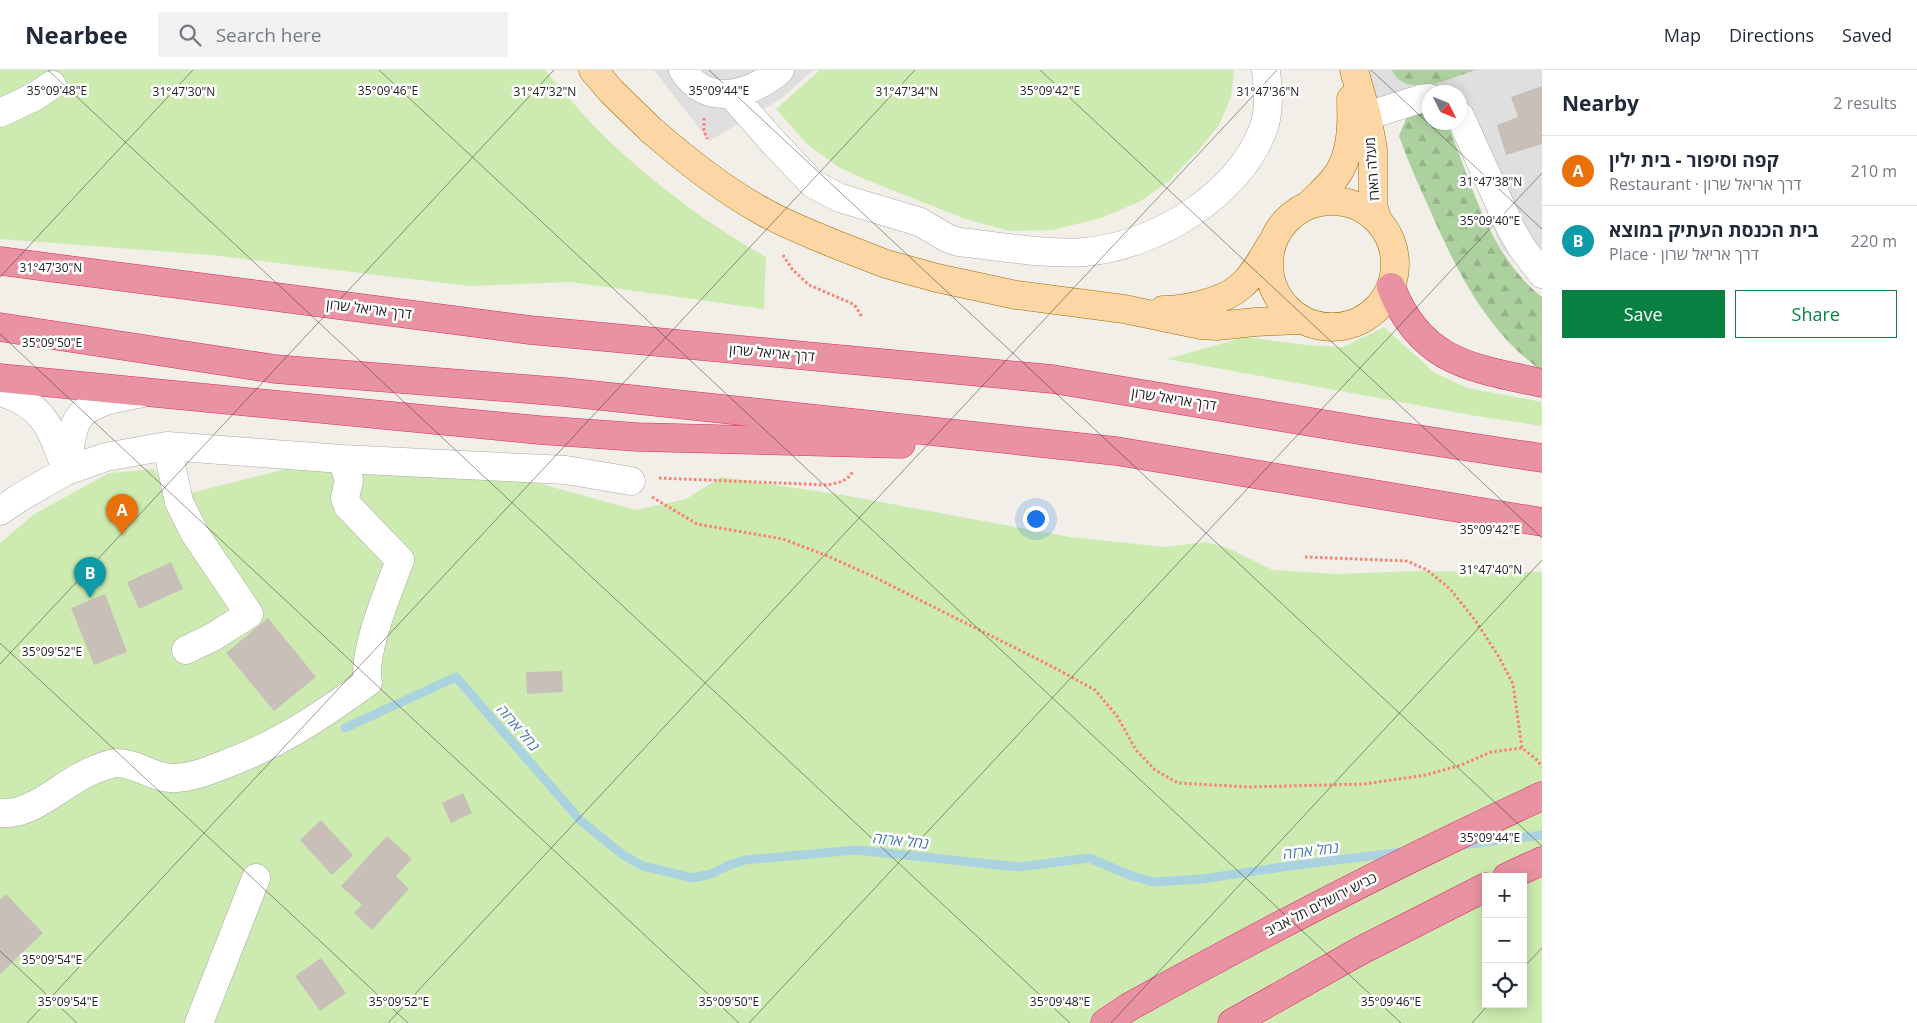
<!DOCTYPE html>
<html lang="en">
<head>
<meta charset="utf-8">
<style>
  :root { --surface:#fff; --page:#f2f2f3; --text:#1f2937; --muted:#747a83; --line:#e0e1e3; --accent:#0b8043 }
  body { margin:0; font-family:"Open Sans",Heebo,sans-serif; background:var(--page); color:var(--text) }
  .controls { position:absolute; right:15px; bottom:15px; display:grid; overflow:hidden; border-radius:0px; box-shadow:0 2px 12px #0003 }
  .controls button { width:45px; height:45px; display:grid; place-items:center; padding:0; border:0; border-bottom:1px solid var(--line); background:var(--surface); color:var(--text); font:25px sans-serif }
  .compass { position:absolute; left:1422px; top:15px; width:45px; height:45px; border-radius:50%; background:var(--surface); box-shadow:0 2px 12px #0003; rotate:133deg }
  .you { position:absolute; left:1035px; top:448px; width:18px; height:18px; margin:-12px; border:4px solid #fff; border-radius:50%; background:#1a73e8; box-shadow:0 0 0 8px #1a73e833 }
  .badge { display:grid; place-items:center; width:32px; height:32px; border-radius:50%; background:var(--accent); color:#fff; font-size:16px; font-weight:700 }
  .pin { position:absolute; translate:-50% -41px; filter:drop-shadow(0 1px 2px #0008) }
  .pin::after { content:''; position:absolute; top:26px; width:18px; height:15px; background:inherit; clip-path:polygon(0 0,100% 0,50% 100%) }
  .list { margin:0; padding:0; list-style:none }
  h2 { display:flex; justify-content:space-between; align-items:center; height:65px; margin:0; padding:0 20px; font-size:21px }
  h2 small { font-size:16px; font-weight:400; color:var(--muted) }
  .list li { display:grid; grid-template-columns:32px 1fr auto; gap:15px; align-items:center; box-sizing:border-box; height:70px; padding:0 20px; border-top:1px solid var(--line) }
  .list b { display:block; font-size:19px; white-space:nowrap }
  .list p { margin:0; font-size:16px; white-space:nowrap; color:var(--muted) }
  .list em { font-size:16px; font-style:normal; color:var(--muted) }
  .actions { display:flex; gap:10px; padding:15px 20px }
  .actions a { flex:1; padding:11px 0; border:1px solid var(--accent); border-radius:0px; text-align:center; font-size:18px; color:var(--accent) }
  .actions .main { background:var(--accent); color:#fff }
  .icon { flex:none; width:28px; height:28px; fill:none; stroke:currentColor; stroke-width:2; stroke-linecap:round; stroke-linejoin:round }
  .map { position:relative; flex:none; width:1542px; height:953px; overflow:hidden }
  header { display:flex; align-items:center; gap:30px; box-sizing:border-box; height:70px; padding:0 25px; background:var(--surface); border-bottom:1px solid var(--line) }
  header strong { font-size:24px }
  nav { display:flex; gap:28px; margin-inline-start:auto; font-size:18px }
  .search { width:350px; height:45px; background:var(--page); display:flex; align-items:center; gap:12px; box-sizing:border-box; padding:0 18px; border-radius:0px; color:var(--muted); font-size:19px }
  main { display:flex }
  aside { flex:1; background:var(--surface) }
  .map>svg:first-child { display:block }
</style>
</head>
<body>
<header>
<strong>Nearbee</strong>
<div class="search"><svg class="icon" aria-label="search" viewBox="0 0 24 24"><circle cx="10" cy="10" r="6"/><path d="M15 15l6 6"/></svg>Search here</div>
<nav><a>Map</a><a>Directions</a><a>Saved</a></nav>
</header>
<main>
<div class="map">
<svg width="1542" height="953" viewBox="0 0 1542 953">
  <defs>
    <pattern id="forest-firs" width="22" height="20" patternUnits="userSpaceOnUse" patternTransform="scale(1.25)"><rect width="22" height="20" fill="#add19e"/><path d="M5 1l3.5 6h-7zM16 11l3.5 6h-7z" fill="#95b388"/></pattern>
  </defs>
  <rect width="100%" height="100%" fill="#f2efe9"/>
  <!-- residential -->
  <path fill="#e0dfdf" d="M654,0H813L782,28L709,71Z
    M1343,0H1542V218L1501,178L1458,68L1432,53L1460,52V22H1430L1429,51L1388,40Z"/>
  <!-- grass -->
  <path fill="#cdebb0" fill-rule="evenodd" d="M0,0H545C566,24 586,49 609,71C657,116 709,155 766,187L764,239L570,212L469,216L210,185L0,169Z
    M820,0H1234L1231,27L1219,55L1198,81L1170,110L1141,131L1101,148L1052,160L1011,161L968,150L869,111L840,98L807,74L776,39Z
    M1384,257L1435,303L1468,318L1542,332V356L1476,346L1167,289L1245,267L1307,275L1343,277Z
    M316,391L465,393L636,440L686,429L721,407L843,425L1070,467L1165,477L1206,472L1225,477L1273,500L1336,504L1414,501L1542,502V953H0V473L34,444L109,403L154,399L172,428ZM1486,807H1523V934H1486Z"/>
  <!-- forest -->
  <path fill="url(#forest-firs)" d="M1392,0H1476C1453,7 1405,31 1392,0Z
    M1422,41L1429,43L1430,52L1445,53L1450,60C1473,118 1491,187 1542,227V301C1487,262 1456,200 1430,140C1419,116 1408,92 1399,66L1407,46Z"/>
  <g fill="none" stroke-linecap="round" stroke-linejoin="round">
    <!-- stream -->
    <path stroke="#aad3df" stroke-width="9" d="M345,658L456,607L580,750L623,785L643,796L693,808L711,804L729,795L745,790L856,780L1019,797L1089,788L1132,806L1154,812L1202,809L1296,795L1403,782
      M1463,775L1542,765"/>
  </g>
  <!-- building -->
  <path fill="#c7bfb8" d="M1542,16V74L1506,85L1497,55L1518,47L1511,27Z
    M171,492L183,519L139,539L127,512Z
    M105,524L127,582L94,595L71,538Z
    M268,548L316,607L274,641L226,583Z
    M562,601L563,622L527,624L526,602Z
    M463,723L472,743L451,753L442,733Z
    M321,750L353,785L332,805L300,770Z
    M387,766L412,789L396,806L409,819L372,860L354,843L362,835L341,816Z
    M6,824L43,863L0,904V830Z
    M321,888L346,923L320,941L295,906Z"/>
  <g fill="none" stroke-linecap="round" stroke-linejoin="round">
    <defs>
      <path id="minor" d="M683,0C707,39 752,24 780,0
        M731,24L775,74L813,114L840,128L920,152L947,168L959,172C999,176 1046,185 1085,182C1155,176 1240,125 1264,57C1270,38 1268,19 1266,0
        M0,43L34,27L52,15
        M1367,46L1420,29L1430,28
        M1460,46L1511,159L1522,178L1542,204
        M0,322C44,334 52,360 66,400
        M167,376L179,432L195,464L249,544L213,567L186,580
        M66,401C69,387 70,369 75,355C84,330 122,328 143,323
        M0,441L19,428L66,401L106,387L167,376L342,389L566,400L631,411
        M0,743C34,747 67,708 99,698C105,696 111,693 117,693C138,693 155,710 176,708C193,707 208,701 223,695C276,676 323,645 368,612C362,582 389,520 400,490L348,436L345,428L349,410L342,389
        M199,953L256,808"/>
      <path id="major" d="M593,0L612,22L651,60
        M1354,0L1367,46L1373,79V135L1378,151
        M1269 194a63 63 0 1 1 126 0a63 63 0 1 1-126 0Z
        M1309,135C1317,126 1327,118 1334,109C1352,87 1352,56 1351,29
        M832,173L886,194L937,208L1016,225L1124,239L1201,255L1217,256L1255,252L1301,250
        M1163,240C1186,240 1223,232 1241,216C1254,205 1262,189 1271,174"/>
      <path id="highway" d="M0,191L530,260L1052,309L1365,361L1542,388
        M1391,217C1420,292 1471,298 1542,313
        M0,257L275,299L564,322L1116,381L1542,452
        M0,308L539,360L637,367L901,374
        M1507,807L1542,791
        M1105,953L1129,937C1264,862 1401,791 1542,726
        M1232,953L1360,881L1486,817"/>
    </defs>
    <!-- minor casing -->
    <use href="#minor" stroke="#a9a9a9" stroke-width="29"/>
    <!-- major casing -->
    <use href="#major" stroke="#a06b00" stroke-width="29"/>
    <!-- highway casing -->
    <use href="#highway" stroke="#dc2a67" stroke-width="29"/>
    <!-- path -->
    <path stroke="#fa8072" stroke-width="3" stroke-dasharray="2.5 2.5" stroke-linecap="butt" d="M704,48V60L707,69
      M783,185L792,199L809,215L851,233L856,237L862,247
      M659,408L827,415C838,413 848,411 853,401
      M652,427L697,454L783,469L825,485L872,506L1053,597L1095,620L1117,646L1136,680L1155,700L1178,713L1249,717L1364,714L1426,705L1461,695L1491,682L1522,678L1537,690L1542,697
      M1305,487L1407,491L1427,500L1450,519L1475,550L1499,587L1513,614L1522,678"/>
    <!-- minor -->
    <use href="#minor" stroke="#fff" stroke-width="28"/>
    <!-- major -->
    <use href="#major" stroke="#fcd6a4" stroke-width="28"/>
    <!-- highway -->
    <use href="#highway" stroke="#e892a2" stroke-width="28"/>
    <defs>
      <path id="major-bridge" d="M651,60C686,90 722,119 762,141C784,154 809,163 832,173"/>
    </defs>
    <!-- major-bridge casing -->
    <use href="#major-bridge" stroke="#a06b00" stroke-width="29" stroke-linecap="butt"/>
    <!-- major-bridge -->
    <use href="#major-bridge" stroke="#fcd6a4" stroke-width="28"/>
  </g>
  <!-- ticks -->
  <path fill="none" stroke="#222" stroke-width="1" stroke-opacity="0.45" d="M48,0L1070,953M379,0L1401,953M709,0L1542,776M1040,0L1542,468M1371,0L1542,159M0,207L193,0M0,264L739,953M0,573L408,953M0,594L554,0M0,881L77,953M1523,898L1542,878M27,953L915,0M388,953L1277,0M749,953L1542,103M1111,953L1542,490M1472,953L1489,934"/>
  <g text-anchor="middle" stroke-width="5" stroke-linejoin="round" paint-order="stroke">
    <!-- street labels -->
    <g font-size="14" fill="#222" stroke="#fff">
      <text transform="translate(1372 99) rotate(-94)" y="5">מעלה הארז</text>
      <text transform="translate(369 239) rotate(7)" y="5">דרך אריאל שרון</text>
      <text transform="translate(772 283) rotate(5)" y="5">דרך אריאל שרון</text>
      <text transform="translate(1174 329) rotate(9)" y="5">דרך אריאל שרון</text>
      <text transform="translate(1321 834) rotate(-27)" y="5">כביש ירושלים תל אביב</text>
    </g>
    <!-- water labels -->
    <g font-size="15" font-style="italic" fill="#4a7aab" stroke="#fff">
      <text transform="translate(518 658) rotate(49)" y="5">נחל ארזה</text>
      <text transform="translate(901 771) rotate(6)" y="5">נחל ארזה</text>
      <text transform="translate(1311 781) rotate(-7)" y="5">נחל ארזה</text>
    </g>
  </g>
  <g font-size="12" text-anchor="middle" fill="#222" stroke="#fff" stroke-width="5" stroke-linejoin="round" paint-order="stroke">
    <text x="57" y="25">35°09'48"E</text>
    <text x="388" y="25">35°09'46"E</text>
    <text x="719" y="25">35°09'44"E</text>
    <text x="1050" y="25">35°09'42"E</text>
    <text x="184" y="26">31°47'30"N</text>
    <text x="545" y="26">31°47'32"N</text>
    <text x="907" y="26">31°47'34"N</text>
    <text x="1268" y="26">31°47'36"N</text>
    <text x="1491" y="116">31°47'38"N</text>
    <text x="1490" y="155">35°09'40"E</text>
    <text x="51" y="202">31°47'30"N</text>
    <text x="52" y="277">35°09'50"E</text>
    <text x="1490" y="464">35°09'42"E</text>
    <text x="1491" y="504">31°47'40"N</text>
    <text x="52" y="586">35°09'52"E</text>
    <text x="1490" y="772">35°09'44"E</text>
    <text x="52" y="894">35°09'54"E</text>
    <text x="68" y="936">35°09'54"E</text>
    <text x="399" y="936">35°09'52"E</text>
    <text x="729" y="936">35°09'50"E</text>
    <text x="1060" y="936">35°09'48"E</text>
    <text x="1391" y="936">35°09'46"E</text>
  </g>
</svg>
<div class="controls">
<button>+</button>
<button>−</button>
<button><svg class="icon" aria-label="locate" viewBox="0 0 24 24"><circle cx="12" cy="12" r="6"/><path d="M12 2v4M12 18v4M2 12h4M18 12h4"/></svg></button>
</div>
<svg class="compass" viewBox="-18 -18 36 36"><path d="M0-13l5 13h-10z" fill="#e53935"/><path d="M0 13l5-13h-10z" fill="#747a83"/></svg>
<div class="you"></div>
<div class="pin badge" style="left:122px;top:465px;background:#e8710a">A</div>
<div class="pin badge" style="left:90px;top:528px;background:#0f9aa8">B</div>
</div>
<aside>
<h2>Nearby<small>2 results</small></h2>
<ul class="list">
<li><span class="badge" style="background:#e8710a">A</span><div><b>קפה וסיפור - בית ילין</b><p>Restaurant · דרך אריאל שרון</p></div><em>210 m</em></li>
<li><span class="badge" style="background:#0f9aa8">B</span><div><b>בית הכנסת העתיק במוצא</b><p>Place · דרך אריאל שרון</p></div><em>220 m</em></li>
</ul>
<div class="actions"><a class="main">Save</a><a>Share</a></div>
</aside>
</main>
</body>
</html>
